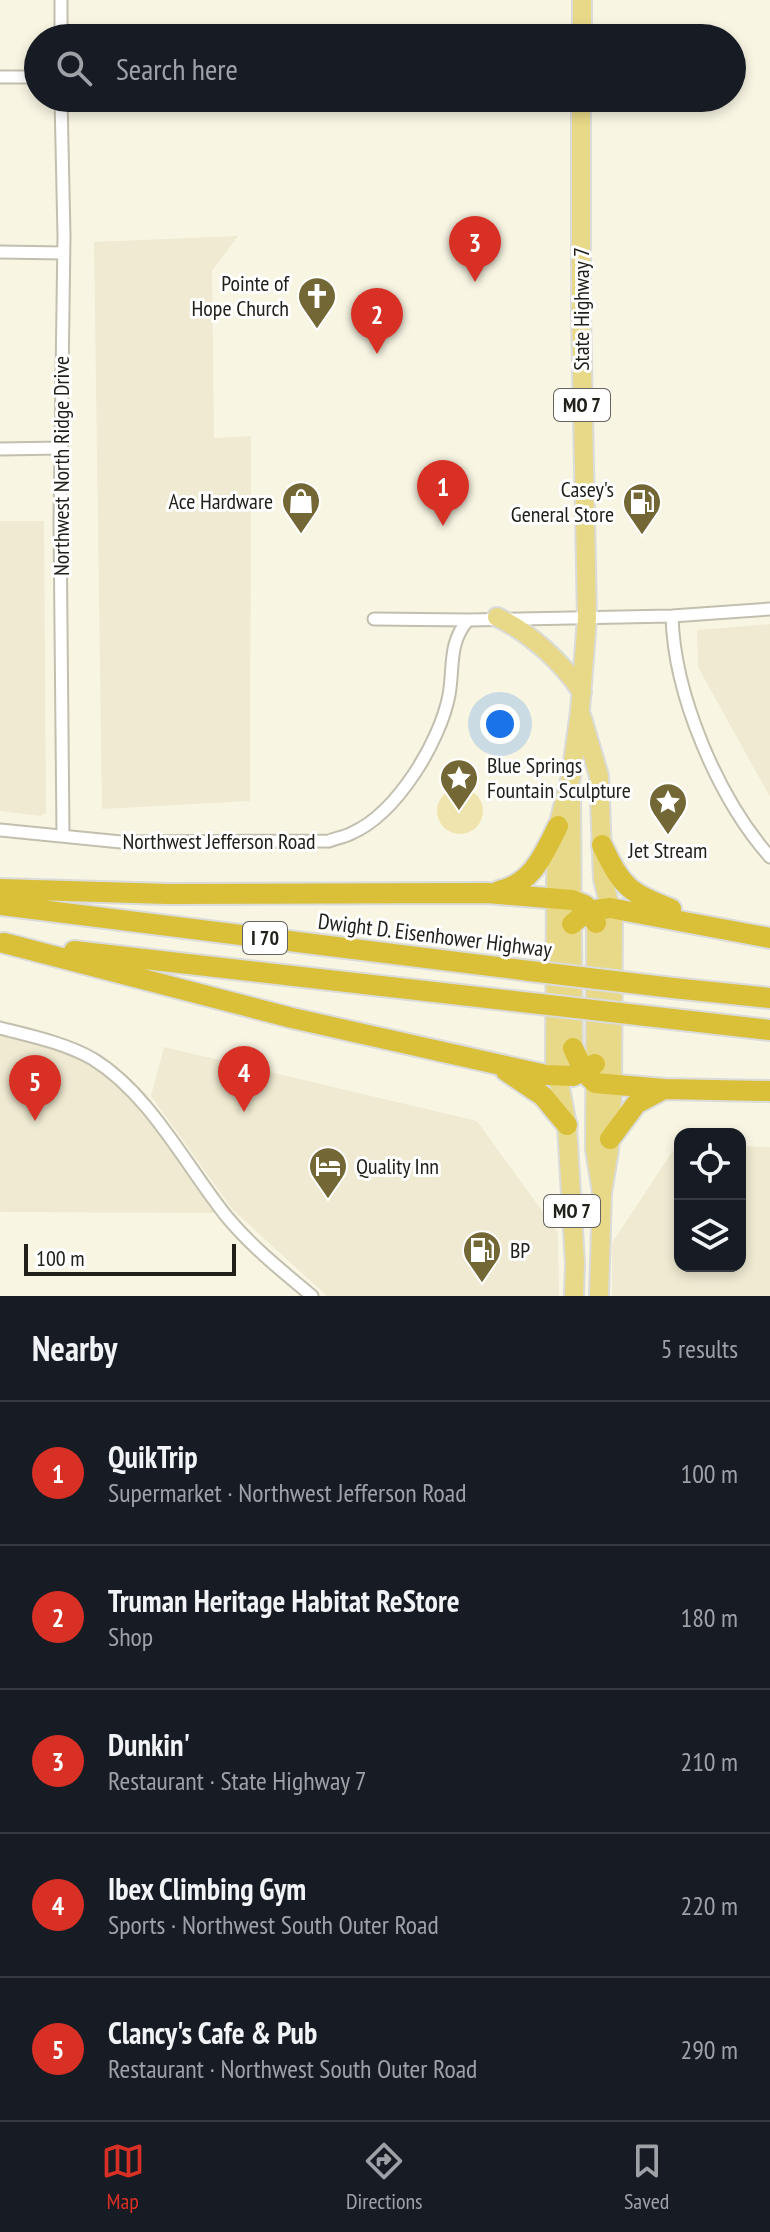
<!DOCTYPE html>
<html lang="en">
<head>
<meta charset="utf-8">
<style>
  :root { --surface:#171b24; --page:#242831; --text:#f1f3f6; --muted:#9ea1a6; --line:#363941; --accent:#d93025 }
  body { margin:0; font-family:"PT Sans Narrow",sans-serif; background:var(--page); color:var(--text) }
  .controls { position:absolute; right:24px; bottom:24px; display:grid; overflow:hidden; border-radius:16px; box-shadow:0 4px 12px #0003 }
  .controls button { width:72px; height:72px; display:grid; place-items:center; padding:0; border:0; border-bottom:2px solid var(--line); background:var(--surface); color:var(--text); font:40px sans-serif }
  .scale { position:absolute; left:24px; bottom:20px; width:212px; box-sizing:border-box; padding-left:8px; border:4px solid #21201a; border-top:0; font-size:22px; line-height:28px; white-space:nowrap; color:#21201a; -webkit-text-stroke:6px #fff; paint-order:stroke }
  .you { position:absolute; left:500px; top:724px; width:28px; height:28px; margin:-20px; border:6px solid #fff; border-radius:50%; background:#1a73e8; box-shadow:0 0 0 12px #1a73e833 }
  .badge { display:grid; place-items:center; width:52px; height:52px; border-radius:50%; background:var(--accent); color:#fff; font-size:26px; font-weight:700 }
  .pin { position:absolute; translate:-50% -66px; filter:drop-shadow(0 2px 4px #0008) }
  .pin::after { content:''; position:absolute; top:42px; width:28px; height:24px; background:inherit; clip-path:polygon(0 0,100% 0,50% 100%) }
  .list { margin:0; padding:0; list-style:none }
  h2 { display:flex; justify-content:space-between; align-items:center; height:104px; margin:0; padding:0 32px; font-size:34px }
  h2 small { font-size:26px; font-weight:400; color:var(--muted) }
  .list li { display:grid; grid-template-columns:52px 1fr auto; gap:24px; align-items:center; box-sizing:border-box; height:144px; padding:0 32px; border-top:2px solid var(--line) }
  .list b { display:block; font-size:30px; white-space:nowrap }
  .list p { margin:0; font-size:26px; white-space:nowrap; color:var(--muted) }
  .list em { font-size:26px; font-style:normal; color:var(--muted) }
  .icon { flex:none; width:44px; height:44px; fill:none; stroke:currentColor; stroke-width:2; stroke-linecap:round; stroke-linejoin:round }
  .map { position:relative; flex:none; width:770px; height:1296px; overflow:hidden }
  .search { position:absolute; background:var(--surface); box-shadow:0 4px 12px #0003; left:24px; right:24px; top:24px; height:88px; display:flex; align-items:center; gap:20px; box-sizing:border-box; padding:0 28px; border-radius:44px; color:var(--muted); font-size:30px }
  .sheet { height:824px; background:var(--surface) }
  nav { display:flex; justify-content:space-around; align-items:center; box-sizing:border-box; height:112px; border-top:2px solid var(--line); background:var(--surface); font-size:22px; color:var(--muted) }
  nav a { display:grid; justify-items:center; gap:4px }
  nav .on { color:var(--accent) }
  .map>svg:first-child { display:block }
</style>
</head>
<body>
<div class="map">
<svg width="770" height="1296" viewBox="0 0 770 1296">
  <rect width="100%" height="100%" fill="#f8f5e3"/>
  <!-- built -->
  <path fill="#efead1" d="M238,236L212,271L214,438L251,436L250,801L102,809L94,242Z
    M0,521H44L46,813L40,816L0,811Z
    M770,624V797L698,667L697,630Z
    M0,1028L92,1059L123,1083L225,1213L0,1212Z
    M164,1047L477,1121L558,1233L559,1296H327L233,1210L151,1096Z
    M676,1146H680V1266H740V1146L770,1147V1296H612V1243Z"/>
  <!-- green -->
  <path fill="#efe4ae" d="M437 811a23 23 0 1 1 46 0a23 23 0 1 1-46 0Z"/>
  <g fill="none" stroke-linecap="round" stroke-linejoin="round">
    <defs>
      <path id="street" d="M61,38V0
        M0,77H38
        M61,98L64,236L60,522L63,835
        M0,252L63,253
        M0,449L62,448
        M672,616C674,695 718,798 770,857
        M374,619L468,620
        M0,830L121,842L329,841C336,838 345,837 352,833C397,813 440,742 449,695C454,667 448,643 468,620L672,616L770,609
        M0,1028C31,1036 65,1043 93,1059C150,1094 186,1166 227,1217C252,1247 282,1271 312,1296"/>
      <path id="primary" d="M582,38V0
        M497,617C530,633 561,661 582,692
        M582,718L599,776L603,879L613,919L612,1097L609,1150L602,1193
        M571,801L573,1063
        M598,910L596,923L595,1149L602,1193L599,1296
        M574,1296L575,1264L567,1125L555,1061L556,876L558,826L571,777L580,711L587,618L581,314V98"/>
      <path id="highway" d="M602,845C622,887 628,892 671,909
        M0,889L168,894L487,893L572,900L585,905L596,923
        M499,891C533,883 544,854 558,826
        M0,905L530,971
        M572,924L588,911L610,908L770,938
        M4,943L292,1018L546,1075L573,1076L595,1064
        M74,951L531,1003
        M673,988L770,998
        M673,1019L770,1030
        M573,1048L584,1072L595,1083L664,1089L770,1091
        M506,1071L543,1096L567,1125
        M610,1139L636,1104L664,1089"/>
    </defs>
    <!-- street casing -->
    <use href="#street" stroke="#c2bfae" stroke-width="15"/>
    <!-- primary casing -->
    <use href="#primary" stroke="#dbdbda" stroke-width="22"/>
    <!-- highway casing -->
    <use href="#highway" stroke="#dbdbda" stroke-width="24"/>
    <!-- street -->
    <use href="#street" stroke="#fff" stroke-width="11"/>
    <!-- primary -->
    <use href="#primary" stroke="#e8d988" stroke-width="18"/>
    <!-- highway -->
    <use href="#highway" stroke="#d9c038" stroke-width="20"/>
    <defs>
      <path id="highway-bridge" d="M530,971L673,988
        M531,1003L673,1019"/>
    </defs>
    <!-- highway-bridge casing -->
    <use href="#highway-bridge" stroke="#dbdbda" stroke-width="24" stroke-linecap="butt"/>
    <!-- highway-bridge -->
    <use href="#highway-bridge" stroke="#d9c038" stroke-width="20"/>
  </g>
  <!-- icons -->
  <defs>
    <symbol id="church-pin" viewBox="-11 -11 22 30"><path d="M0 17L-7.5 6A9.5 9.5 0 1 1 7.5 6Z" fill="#736835" stroke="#fff"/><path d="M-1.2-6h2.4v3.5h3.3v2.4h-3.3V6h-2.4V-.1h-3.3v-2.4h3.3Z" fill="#fff"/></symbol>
    <symbol id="shop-pin" viewBox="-11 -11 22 30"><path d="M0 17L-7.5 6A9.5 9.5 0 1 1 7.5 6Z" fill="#736835" stroke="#fff"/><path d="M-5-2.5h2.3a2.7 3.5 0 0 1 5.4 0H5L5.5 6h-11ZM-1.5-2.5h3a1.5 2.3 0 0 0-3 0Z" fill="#fff"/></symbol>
    <symbol id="fuel-pin" viewBox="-11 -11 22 30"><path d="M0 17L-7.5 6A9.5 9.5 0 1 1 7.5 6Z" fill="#736835" stroke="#fff"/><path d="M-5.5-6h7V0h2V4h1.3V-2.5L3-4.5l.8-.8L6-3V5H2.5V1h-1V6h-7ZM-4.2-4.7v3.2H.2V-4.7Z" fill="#fff"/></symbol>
    <symbol id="sight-pin" viewBox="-11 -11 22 30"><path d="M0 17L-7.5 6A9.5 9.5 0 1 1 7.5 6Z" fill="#736835" stroke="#fff"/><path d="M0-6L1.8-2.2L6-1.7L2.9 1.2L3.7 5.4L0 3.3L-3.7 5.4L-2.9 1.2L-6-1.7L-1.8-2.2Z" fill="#fff"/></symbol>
    <symbol id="hotel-pin" viewBox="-11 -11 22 30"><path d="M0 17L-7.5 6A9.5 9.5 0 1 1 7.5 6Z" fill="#736835" stroke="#fff"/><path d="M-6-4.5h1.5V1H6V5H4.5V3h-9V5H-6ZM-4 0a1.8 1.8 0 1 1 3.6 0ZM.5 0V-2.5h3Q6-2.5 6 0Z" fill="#fff"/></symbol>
  </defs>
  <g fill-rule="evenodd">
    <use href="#church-pin" x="295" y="274" width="44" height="60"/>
    <use href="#shop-pin" x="279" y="479" width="44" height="60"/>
    <use href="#fuel-pin" x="620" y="480" width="44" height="60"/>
    <use href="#sight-pin" x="437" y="756" width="44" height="60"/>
    <use href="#sight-pin" x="646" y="780" width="44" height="60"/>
    <use href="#hotel-pin" x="306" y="1144" width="44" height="60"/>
    <use href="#fuel-pin" x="460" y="1228" width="44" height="60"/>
  </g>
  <g text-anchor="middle" stroke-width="6" stroke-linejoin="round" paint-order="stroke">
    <!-- shield labels -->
    <g fill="#fff" stroke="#64635f" stroke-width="2">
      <rect x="554" y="389" width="56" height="32" rx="6"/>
      <rect x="243" y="922" width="44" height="32" rx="6"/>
      <rect x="544" y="1195" width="56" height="32" rx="6"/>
    </g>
    <g font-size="20" font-weight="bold" fill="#21201a">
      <text x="582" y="412">MO 7</text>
      <text x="265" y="945">I 70</text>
      <text x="572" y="1218">MO 7</text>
    </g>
    <!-- poi labels -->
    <g font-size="22" fill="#21201a" stroke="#fff" text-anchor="end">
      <text x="289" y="291">Pointe of<tspan x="289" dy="25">Hope Church</tspan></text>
      <text x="614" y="497">Casey's<tspan x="614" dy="25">General Store</tspan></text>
      <text x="273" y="509">Ace Hardware</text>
      <text x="487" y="773" text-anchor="start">Blue Springs<tspan x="487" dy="25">Fountain Sculpture</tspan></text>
      <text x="668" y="858" text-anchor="middle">Jet Stream</text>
      <text x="356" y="1174" text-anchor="start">Quality Inn</text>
      <text x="510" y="1258" text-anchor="start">BP</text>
    </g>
    <!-- street labels -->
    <g font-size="22" fill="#21201a" stroke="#fff">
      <text transform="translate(581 309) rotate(-90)" y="8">State Highway 7</text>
      <text transform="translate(61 466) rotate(-90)" y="8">Northwest North Ridge Drive</text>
      <text x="219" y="849">Northwest Jefferson Road</text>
      <text transform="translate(435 935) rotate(7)" y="8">Dwight D. Eisenhower Highway</text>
    </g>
  </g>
</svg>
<div class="controls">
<button><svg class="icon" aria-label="locate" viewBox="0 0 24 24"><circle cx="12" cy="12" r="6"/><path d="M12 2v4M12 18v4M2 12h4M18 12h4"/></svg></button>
<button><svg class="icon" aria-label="layers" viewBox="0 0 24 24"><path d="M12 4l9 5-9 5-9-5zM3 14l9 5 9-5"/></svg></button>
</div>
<div class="scale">100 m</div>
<div class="you"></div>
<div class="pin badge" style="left:443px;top:526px">1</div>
<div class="pin badge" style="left:377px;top:354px">2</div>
<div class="pin badge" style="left:475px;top:282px">3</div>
<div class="pin badge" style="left:244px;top:1112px">4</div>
<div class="pin badge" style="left:35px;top:1121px">5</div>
<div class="search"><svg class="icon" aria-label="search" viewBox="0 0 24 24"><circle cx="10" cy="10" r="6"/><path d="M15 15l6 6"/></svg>Search here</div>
</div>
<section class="sheet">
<h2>Nearby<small>5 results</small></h2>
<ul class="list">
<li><span class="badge">1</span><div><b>QuikTrip</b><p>Supermarket · Northwest Jefferson Road</p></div><em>100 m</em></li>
<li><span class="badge">2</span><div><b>Truman Heritage Habitat ReStore</b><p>Shop</p></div><em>180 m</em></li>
<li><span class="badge">3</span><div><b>Dunkin'</b><p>Restaurant · State Highway 7</p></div><em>210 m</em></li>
<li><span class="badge">4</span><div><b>Ibex Climbing Gym</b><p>Sports · Northwest South Outer Road</p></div><em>220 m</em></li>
<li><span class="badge">5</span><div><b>Clancy's Cafe &amp; Pub</b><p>Restaurant · Northwest South Outer Road</p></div><em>290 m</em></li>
</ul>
</section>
<nav>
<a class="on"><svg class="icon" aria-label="map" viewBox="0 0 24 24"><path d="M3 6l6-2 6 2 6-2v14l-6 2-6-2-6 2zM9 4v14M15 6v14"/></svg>Map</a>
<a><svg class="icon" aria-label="directions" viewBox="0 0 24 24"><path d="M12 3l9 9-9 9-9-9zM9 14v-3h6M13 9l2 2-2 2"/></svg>Directions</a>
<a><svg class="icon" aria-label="saved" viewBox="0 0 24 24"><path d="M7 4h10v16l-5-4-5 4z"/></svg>Saved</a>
</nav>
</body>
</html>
